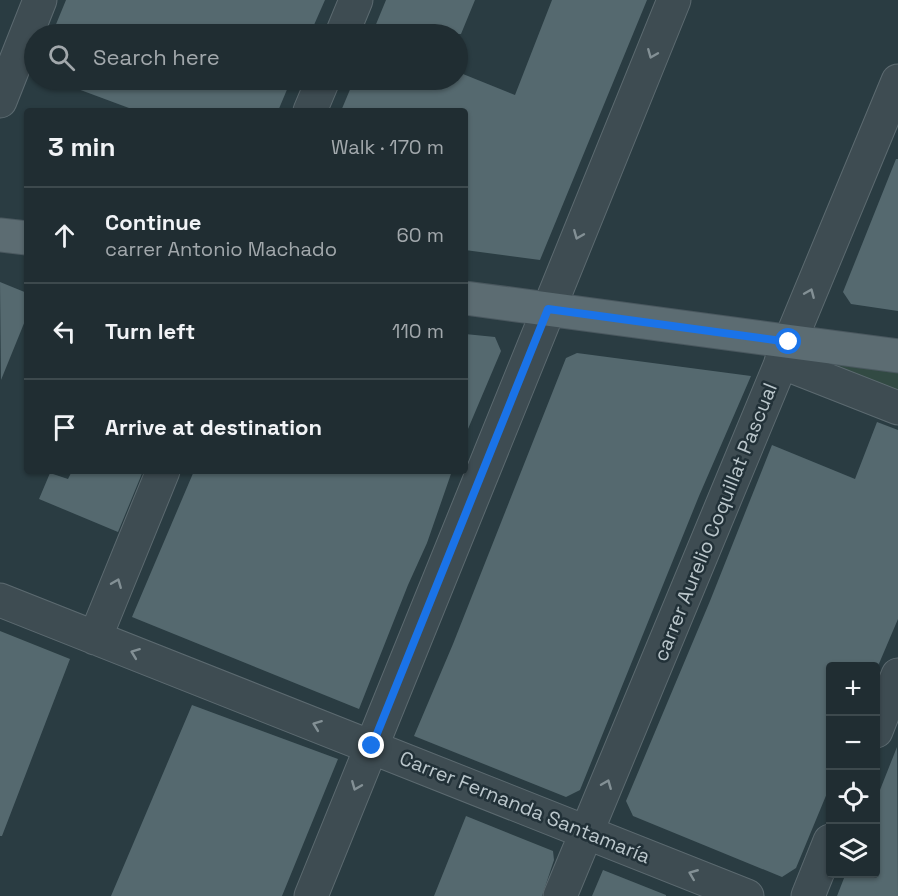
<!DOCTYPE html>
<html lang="en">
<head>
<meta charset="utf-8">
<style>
  :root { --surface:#202d32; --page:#2d393e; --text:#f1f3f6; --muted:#a2a8ac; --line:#3d494d }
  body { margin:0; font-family:"Space Grotesk",sans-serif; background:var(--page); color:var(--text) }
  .controls { position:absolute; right:18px; bottom:18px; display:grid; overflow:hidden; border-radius:6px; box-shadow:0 2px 4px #0004 }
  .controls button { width:54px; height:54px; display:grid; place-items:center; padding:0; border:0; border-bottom:2px solid var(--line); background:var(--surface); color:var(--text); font:30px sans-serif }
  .stop { position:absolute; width:18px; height:18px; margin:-14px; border:4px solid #1a73e8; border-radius:50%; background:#fff }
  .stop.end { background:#1a73e8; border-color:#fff; box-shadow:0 2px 6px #0008 }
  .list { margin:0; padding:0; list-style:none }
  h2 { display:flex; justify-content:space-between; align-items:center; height:78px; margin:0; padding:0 24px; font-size:26px }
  h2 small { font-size:20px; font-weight:400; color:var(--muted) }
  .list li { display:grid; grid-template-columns:39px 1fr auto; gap:18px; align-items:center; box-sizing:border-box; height:96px; padding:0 24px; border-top:2px solid var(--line) }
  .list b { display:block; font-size:22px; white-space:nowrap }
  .list p { margin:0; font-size:20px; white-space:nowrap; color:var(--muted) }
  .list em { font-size:20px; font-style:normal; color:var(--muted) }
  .icon { flex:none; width:33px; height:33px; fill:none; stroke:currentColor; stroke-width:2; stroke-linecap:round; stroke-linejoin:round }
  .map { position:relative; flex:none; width:898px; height:896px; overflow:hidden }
  .search { position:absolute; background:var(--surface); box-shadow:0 2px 4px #0004; left:24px; top:24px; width:444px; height:66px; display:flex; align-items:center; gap:15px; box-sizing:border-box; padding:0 21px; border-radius:33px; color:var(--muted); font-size:22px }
  .panel { position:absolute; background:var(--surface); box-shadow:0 2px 4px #0004; left:24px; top:108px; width:444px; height:366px; border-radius:6px }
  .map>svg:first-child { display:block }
</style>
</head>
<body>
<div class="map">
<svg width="898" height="896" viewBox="0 0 898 896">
  <rect width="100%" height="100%" fill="#2a3c42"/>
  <!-- green -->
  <path fill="#324a43" d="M798,356L898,366V398Z"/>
  <!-- building -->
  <path fill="#55696f" d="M66,0H325L310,34H52Z
    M386,0H475L461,34H372Z
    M552,0H647L540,260L465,250V111H341L354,80H458V72L515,95Z
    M59,80H291L278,111H137L59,82Z
    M896,159H898V311L851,304L843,292Z
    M0,282L27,293V316L1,380Z
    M465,334L495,337L501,351L465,436Z
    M577,353L751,376L699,496L580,790L566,797L414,736L453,644L566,358Z
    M877,422L898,430V619L878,666H831L830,786L796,868L782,877L633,816L626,801L710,601L772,445L855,479Z
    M72,471H143L118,532L39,499L50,473L68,479Z
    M194,471H452L427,543L408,585L359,709L132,617Z
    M0,631L70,659L2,836H0Z
    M192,705L338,759L282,896H111Z
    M897,747L898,896H837L846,873H876V800Z
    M466,816L553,851L554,860L542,896H434Z
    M603,870L666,895V896H592Z"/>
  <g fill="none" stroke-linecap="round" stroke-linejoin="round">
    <defs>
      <path id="minor" d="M342,34L356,0
        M0,101L40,0
        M310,111L323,80
        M781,362L898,408
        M0,600L747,896
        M95,638L163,471
        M876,731L898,675
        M311,896L674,0
        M560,896L898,81
        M808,896L830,841"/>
      <path id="major" d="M0,235L27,238
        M465,298L898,356"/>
    </defs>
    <!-- minor casing -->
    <use href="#minor" stroke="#5c6a70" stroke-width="35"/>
    <!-- major casing -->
    <use href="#major" stroke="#4a585f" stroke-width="35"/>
    <!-- minor -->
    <use href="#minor" stroke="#3e4c52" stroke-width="33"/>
    <!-- major -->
    <use href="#major" stroke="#5c6c72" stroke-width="33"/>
  </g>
  <!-- one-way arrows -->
  <defs><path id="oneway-chevron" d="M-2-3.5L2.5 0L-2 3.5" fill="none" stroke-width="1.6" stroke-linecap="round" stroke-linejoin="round" transform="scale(1.5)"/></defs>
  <g stroke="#839095">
    <use href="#oneway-chevron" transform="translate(652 54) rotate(112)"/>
    <use href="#oneway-chevron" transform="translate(578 235) rotate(112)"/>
    <use href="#oneway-chevron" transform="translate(810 293) rotate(-67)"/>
    <use href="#oneway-chevron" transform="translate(117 583) rotate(-68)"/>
    <use href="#oneway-chevron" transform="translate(135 653) rotate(-159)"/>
    <use href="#oneway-chevron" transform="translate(317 725) rotate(-159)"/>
    <use href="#oneway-chevron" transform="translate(607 784) rotate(-68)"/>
    <use href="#oneway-chevron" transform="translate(356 786) rotate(112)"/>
    <use href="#oneway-chevron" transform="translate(693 874) rotate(-158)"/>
  </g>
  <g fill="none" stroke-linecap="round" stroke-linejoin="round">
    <!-- route -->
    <path stroke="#1a73e8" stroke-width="8" d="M372,746L548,309L789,342"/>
  </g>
  <g text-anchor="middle" stroke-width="5" stroke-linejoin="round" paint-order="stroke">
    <!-- street labels -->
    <g font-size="20" fill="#bbc7cc" stroke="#223138">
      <text transform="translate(715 522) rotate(-68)" y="7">carrer Aurelio Coquillat Pascual</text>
      <text transform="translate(525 807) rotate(22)" y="7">Carrer Fernanda Santamaría</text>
    </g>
  </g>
</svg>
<div class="controls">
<button>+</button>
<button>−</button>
<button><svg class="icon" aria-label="locate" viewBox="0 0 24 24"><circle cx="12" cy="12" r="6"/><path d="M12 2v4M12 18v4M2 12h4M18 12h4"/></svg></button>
<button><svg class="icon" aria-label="layers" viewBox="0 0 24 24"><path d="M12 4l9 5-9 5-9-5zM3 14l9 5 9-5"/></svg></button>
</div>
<div class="stop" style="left:789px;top:342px"></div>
<div class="stop end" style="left:372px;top:746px"></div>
<div class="search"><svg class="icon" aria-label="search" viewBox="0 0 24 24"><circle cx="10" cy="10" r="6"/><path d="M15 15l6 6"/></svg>Search here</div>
<section class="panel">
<h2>3 min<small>Walk · 170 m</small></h2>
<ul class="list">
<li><svg class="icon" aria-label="ahead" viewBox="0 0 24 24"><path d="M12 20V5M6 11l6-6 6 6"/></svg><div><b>Continue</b><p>carrer Antonio Machado</p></div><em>60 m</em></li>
<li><svg class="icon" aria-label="left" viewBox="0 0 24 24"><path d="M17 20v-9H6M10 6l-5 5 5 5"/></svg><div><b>Turn left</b></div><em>110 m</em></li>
<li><svg class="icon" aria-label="arrive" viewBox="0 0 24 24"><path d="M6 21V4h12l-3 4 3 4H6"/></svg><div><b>Arrive at destination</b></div></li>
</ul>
</section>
</div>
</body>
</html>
